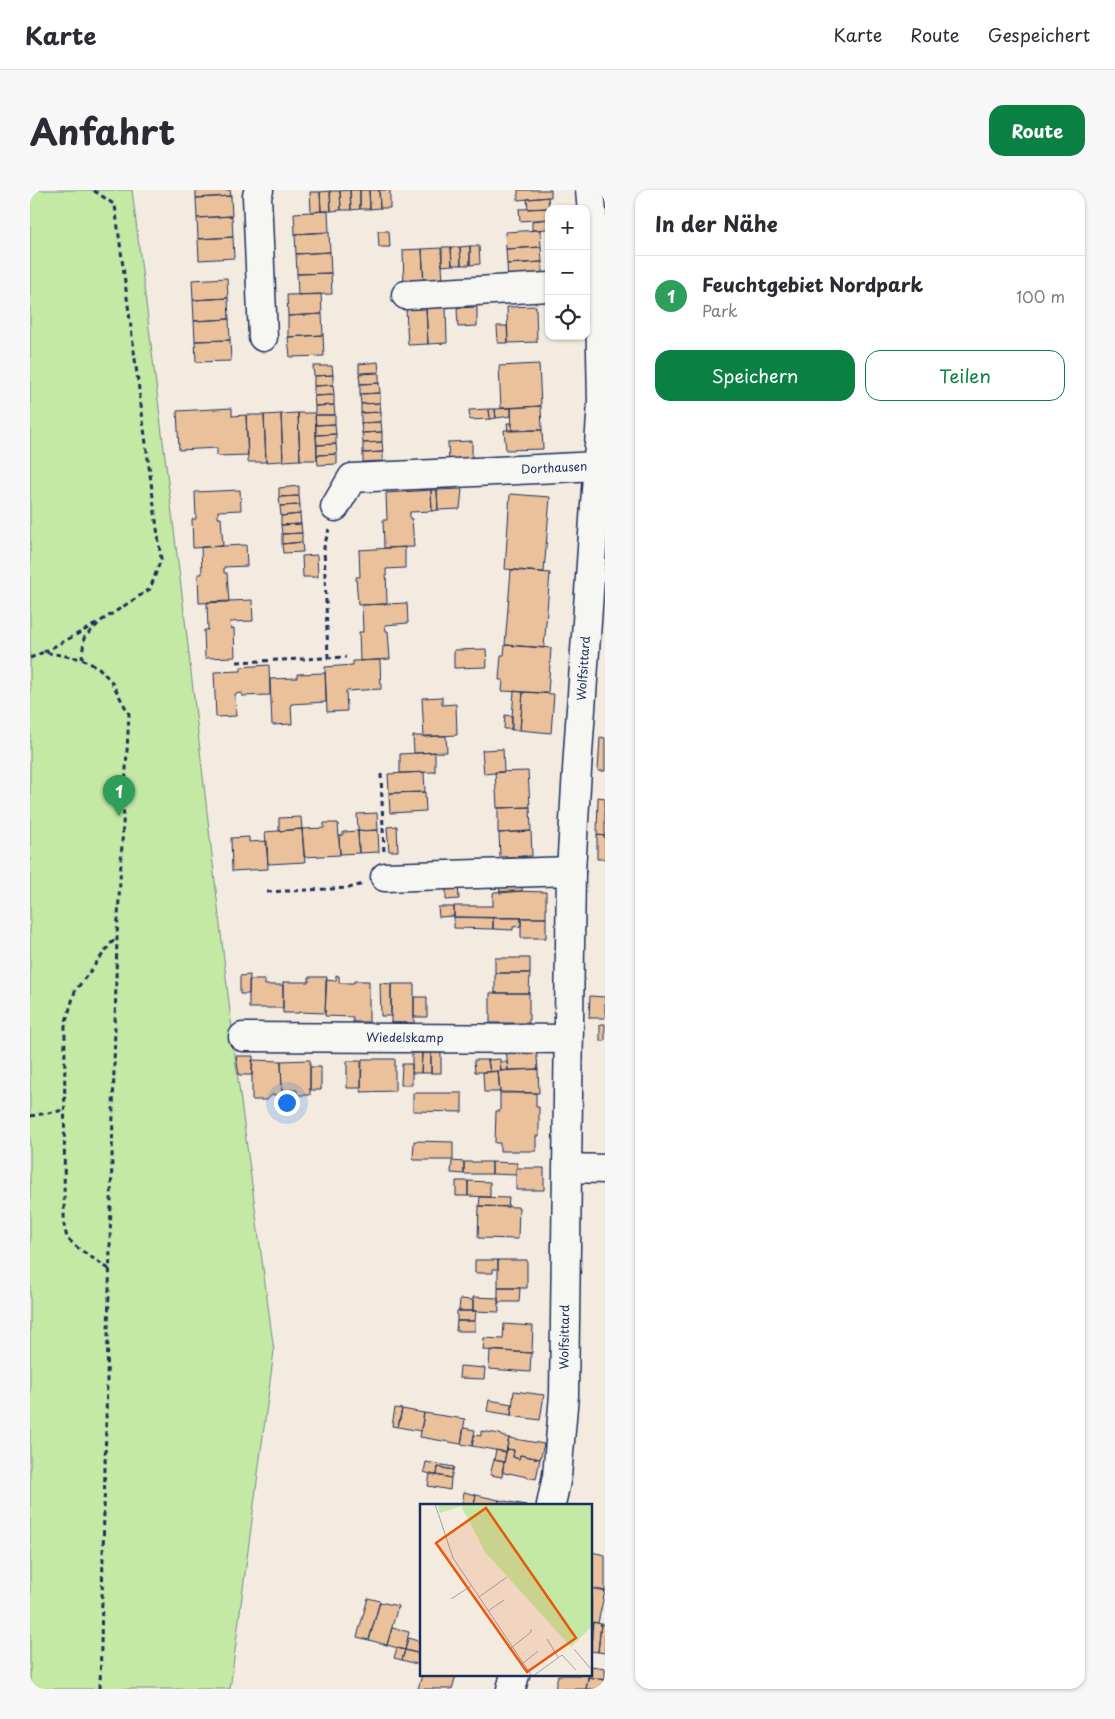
<!DOCTYPE html>
<html lang="de">
<head>
<meta charset="utf-8">
<style>
  :root { --surface:#fff; --page:#f7f7f7; --text:#2b2b33; --muted:#7c7c81; --line:#e1e1e2; --accent:#0b8043 }
  body { margin:0; font-family:"Playpen Sans",sans-serif; background:var(--page); color:var(--text) }
  .controls { position:absolute; right:15px; top:15px; display:grid; overflow:hidden; border-radius:10px; box-shadow:0 1px 4px #0004 }
  .controls button { width:45px; height:45px; display:grid; place-items:center; padding:0; border:0; border-bottom:1px solid var(--line); background:var(--surface); color:var(--text); font:25px sans-serif }
  .you { position:absolute; left:256px; top:912px; width:18px; height:18px; margin:-12px; border:4px solid #fff; border-radius:50%; background:#1a73e8; box-shadow:0 0 0 8px #1a73e833 }
  .badge { display:grid; place-items:center; width:32px; height:32px; border-radius:50%; background:var(--accent); color:#fff; font-size:16px; font-weight:700 }
  .pin { position:absolute; translate:-50% -41px; filter:drop-shadow(0 1px 2px #0008) }
  .pin::after { content:''; position:absolute; top:26px; width:18px; height:15px; background:inherit; clip-path:polygon(0 0,100% 0,50% 100%) }
  .list { margin:0; padding:0; list-style:none }
  h2 { display:flex; justify-content:space-between; align-items:center; height:65px; margin:0; padding:0 20px; font-size:21px }
  h2 small { font-size:16px; font-weight:400; color:var(--muted) }
  .list li { display:grid; grid-template-columns:32px 1fr auto; gap:15px; align-items:center; box-sizing:border-box; height:80px; padding:0 20px; border-top:1px solid var(--line) }
  .list b { display:block; font-size:19px; white-space:nowrap }
  .list p { margin:0; font-size:16px; white-space:nowrap; color:var(--muted) }
  .list em { font-size:16px; font-style:normal; color:var(--muted) }
  .actions { display:flex; gap:10px; padding:15px 20px }
  .actions a { flex:1; padding:11px 0; border:1px solid var(--accent); border-radius:15px; text-align:center; font-size:18px; color:var(--accent) }
  .actions .main { background:var(--accent); color:#fff }
  .icon { flex:none; width:28px; height:28px; fill:none; stroke:currentColor; stroke-width:2; stroke-linecap:round; stroke-linejoin:round }
  .map { position:relative; flex:none; width:575px; height:1499px; overflow:hidden; border-radius:15px }
  header { display:flex; align-items:center; gap:30px; box-sizing:border-box; height:70px; padding:0 25px; background:var(--surface); border-bottom:1px solid var(--line) }
  header strong { font-size:24px }
  nav { display:flex; gap:28px; margin-inline-start:auto; font-size:18px }
  .intro { display:flex; align-items:center; justify-content:space-between; box-sizing:border-box; height:120px; padding:0 30px }
  h1 { margin:0; font-size:35px }
  .button { padding:12px 22px; border-radius:15px; background:var(--accent); color:#fff; font-size:18px; font-weight:700 }
  main { display:flex; gap:30px; padding:0 30px }
  aside { flex:1; background:var(--surface); border-radius:15px; box-shadow:0 1px 4px #0004 }
  .map>svg:first-child { display:block }
</style>
</head>
<body>
<header>
<strong>Karte</strong>
<nav><a>Karte</a><a>Route</a><a>Gespeichert</a></nav>
</header>
<div class="intro"><h1>Anfahrt</h1><a class="button">Route</a></div>
<main>
<div class="map">
<svg width="575" height="1499" viewBox="0 0 575 1499">
  <rect width="100%" height="100%" fill="#f4ebe0"/>
  <filter id="ink" filterUnits="userSpaceOnUse"><feTurbulence type="fractalNoise" baseFrequency=".02" numOctaves="2"/><feDisplacementMap in="SourceGraphic" scale="10" xChannelSelector="R" yChannelSelector="G"/><feConvolveMatrix kernelMatrix="1 2 1 2 8 2 1 2 1" color-interpolation-filters="sRGB"/></filter>
  <g filter="url(#ink)">
    <!-- green -->
    <path fill="#c3e9a4" stroke="#6f8c81" d="M0,0H102L154,421L206,874L244,1161L200,1499H0Z"/>
    <!-- building -->
    <path fill="#eac19a" stroke="#1b2f5e" d="M166,0H200L201,6L166,8Z
      M320,0L321,20H311L310,1Z
      M320,0H330V19L321,20Z
      M330,0H339L340,19H330Z
      M339,0H349L350,18L340,19Z
      M349,0H360V18H350Z
      M488,0H521V7L488,10Z
      M300,1H310L311,20L301,21Z
      M300,1L301,21H291L290,2Z
      M280,2H290L291,21L281,22Z
      M201,6L202,26L167,28L166,8Z
      M518,7L519,18L498,19L497,9Z
      M519,18V29L490,31L489,19Z
      M298,21L299,42L265,44L264,23Z
      M202,26L203,47L168,49L167,28Z
      M519,29V39L502,40V31Z
      M510,40L511,57L476,59L475,42Z
      M348,41H359L360,57H349Z
      M299,42L300,62L266,64L265,44Z
      M203,47L204,68L169,70L168,49Z
      M440,56V75H431L430,57Z
      M440,56H449L450,74L440,75Z
      M421,57H430L431,75H422Z
      M421,57L422,75L412,76V57Z
      M511,57L512,72L477,74L476,59Z
      M411,58L413,93L394,95L392,59Z
      M392,59L394,95L374,96L373,60Z
      M300,62L301,83L267,84L266,64Z
      M512,72V89L478,91L477,74Z
      M301,83L302,104L268,105L267,84Z
      M197,88L198,108L163,110L162,90Z
      M291,104L292,124L258,126L257,105Z
      M198,108L199,129L164,131L163,110Z
      M506,116L507,152L478,153L477,117Z
      M416,117L417,153L398,154L396,118Z
      M447,117V136L428,137L427,118Z
      M396,118L398,154L378,155L376,119Z
      M292,124L293,145L258,147V126Z
      M199,129L200,150L165,151L164,131Z
      M467,136H477L478,153H468Z
      M293,145L294,166L260,167L258,147Z
      M200,150L201,171L166,172L165,151Z
      M348,172L349,182L329,183V174Z
      M509,174L511,216L471,218L469,176Z
      M283,176H302L303,185L284,186Z
      M349,183V193L330,194L329,184Z
      M303,185V195L284,196V186Z
      M349,193L350,203L330,204V194Z
      M303,195L304,205L284,206V196Z
      M350,203V213L331,214L330,204Z
      M304,205V215L285,216L284,206Z
      M350,213L351,222L331,223V214Z
      M304,215L305,225H285V216Z
      M511,216L512,240L482,241L481,218Z
      M202,218V226L216,225L218,265L187,266V258L149,260L147,221Z
      M481,218V226L466,228L465,219Z
      M459,219H465L466,228L460,229Z
      M459,219L460,229L440,230L439,220Z
      M351,222V232L331,233V223Z
      M268,223L270,270L253,271L251,224Z
      M268,223H285L287,270H270Z
      M251,224L253,271L236,272L234,225Z
      M216,225H234L236,272H218Z
      M285,225H305V234L286,235Z
      M351,232L352,242L332,243L331,233Z
      M477,233H482V241H478Z
      M305,234L306,244L286,245V235Z
      M474,240H512L513,259L476,260Z
      M352,242V252L333,253L332,243Z
      M306,244V254L287,255L286,245Z
      M442,251V271L419,272L418,252Z
      M352,252L353,262L333,263V253Z
      M306,254L307,264L287,265V255Z
      M353,262V271L333,272V263Z
      M307,264V274L288,275L287,265Z
      M269,296V306L249,307V298Z
      M432,299L430,319L408,320L407,300Z
      M210,300L211,320L188,321V328H191L193,356L163,358L162,329H166L165,302Z
      M401,300L402,321L380,322V329H382L384,357L354,358L353,330H357L356,303Z
      M401,300H407L408,320L402,321Z
      M480,304L520,307L514,382L475,379Z
      M269,306L270,315L250,316L249,307Z
      M270,315V324L251,326L250,316Z
      M270,324L271,334L251,335V326Z
      M271,334L272,343L252,344L251,335Z
      M272,343V352L252,354V344Z
      M272,352L273,362L253,363L252,354Z
      M216,355L217,376L194,377V383H197L199,412L169,413L168,384H172L171,357Z
      M375,357V378L356,379L357,414L328,415L326,387H330L329,360Z
      M287,365L288,387H273L272,366Z
      M481,380L520,383L514,458L475,455Z
      M222,410L223,431L200,432L201,439L204,438L205,467L175,468L174,440H178L177,412Z
      M377,413L378,433L355,435L356,441H358L360,469L330,471L329,442H333L332,415Z
      M475,455L521,458L518,503L472,501L473,490H469L471,465H474Z
      M456,459L457,477L424,478V460Z
      M350,470L351,499L316,501L317,521L297,522L295,477L323,475V471Z
      M239,475L240,505L212,506V503L205,504L206,526L186,527L184,482L211,481V477Z
      M295,483L296,512L261,514L262,534L242,535L240,489L267,488V484Z
      M484,501L493,502L490,540H481Z
      M493,502L524,504L521,543L490,540Z
      M412,507V515L426,514L427,545L394,547L392,508Z
      M475,525L482,526V539H474Z
      M383,546H416L417,562L384,563Z
      M570,547L575,548V581H568Z
      M473,559L474,582L454,584L452,560Z
      M405,562V582L370,583V564Z
      M498,581L500,617L467,618L465,582Z
      M394,582L395,602L359,603L358,584Z
      M395,602L396,621L360,623L359,603Z
      M568,607L575,608V646L567,645Z
      M500,617L501,641L468,643V618Z
      M347,623L348,640L328,641L327,624Z
      M271,627L272,639L249,641V628Z
      M294,633H308L310,665L274,667L272,639L294,638Z
      M367,636L368,661H359L357,637Z
      M272,639L275,672L238,674L235,642Z
      M348,640L349,662L329,663L328,641Z
      M328,641L329,663L310,664L309,646L313,645V642Z
      M501,641L502,666L470,667L469,643Z
      M567,645L575,646V669H567Z
      M219,647V652L237,651L238,679L202,681L201,648Z
      M496,666L497,676L477,677V667Z
      M492,691V701L470,703L469,692Z
      M416,694H428L429,709L416,710Z
      M483,701L516,702V728L424,727V716H463V704L464,702Z
      M408,717H424V726L409,727Z
      M424,727L463,728V739L424,738Z
      M463,728H491V736L483,737V740L463,739Z
      M491,728H516V748H491Z
      M465,768H500V783H465Z
      M465,783H500L499,803H465Z
      M220,785L219,804H210V786Z
      M306,785L309,786V793H324V791H339V832H323V827L295,826L296,790L306,791Z
      M279,787H297L295,823L269,822V823H253V792H279Z
      M219,790H235V795H253V818H219Z
      M350,793L361,794V826H351Z
      M361,794H384V833H361Z
      M460,803H499V833H460Z
      M560,806L575,807V828H559Z
      M384,807H397V827H384Z
      M570,834H575V851H570Z
      M506,856L508,879L478,880L476,858Z
      M382,863H392L391,883H382Z
      M392,863H401V883H391Z
      M401,863H411V883H401Z
      M206,866H223L222,885H209Z
      M332,869H365V901L331,902Z
      M470,869L471,881L460,882L458,870Z
      M222,870L251,871L252,905H242L237,910H222Z
      M280,870V905H267V900H252L251,871Z
      M444,870H458L460,882H445Z
      M317,871H331V898H317Z
      M470,872H477L478,880L471,881Z
      M372,874H382V895H371Z
      M280,877H291V900H280Z
      M508,879L509,903L470,902L468,881Z
      M468,881L470,902H454L453,882Z
      M383,903H432V922L383,921Z
      M470,903H506V917H509V946H506V961H470V953H465L466,921H470Z
      M384,951L423,952V970H383Z
      M422,971L434,972V984L421,983Z
      M434,972H462V984H434Z
      M462,972L487,973L486,985L462,984Z
      M486,978H514V1000H486Z
      M426,991H438V1006H426Z
      M438,991L460,992V1007L438,1006Z
      M450,1007L479,1008L478,1017L449,1016Z
      M449,1016L489,1017L488,1049L448,1048Z
      M445,1070H468V1079H463V1083H445Z
      M468,1070H497V1098H468Z
      M468,1098H490L489,1112H468Z
      M443,1107L468,1108L469,1122L443,1121Z
      M430,1109L443,1110V1121H429Z
      M427,1121H446L445,1131H427Z
      M427,1131H445V1141H426Z
      M474,1134L503,1136L502,1163L453,1160L454,1148L473,1149Z
      M460,1160L501,1163L500,1182L459,1179Z
      M430,1176L455,1178L454,1189L429,1188Z
      M484,1201L514,1205L510,1230L481,1226Z
      M459,1210L482,1214L481,1225L457,1221Z
      M365,1218L372,1219L368,1237L362,1236Z
      M372,1219L394,1223L391,1241L368,1237Z
      M394,1223L435,1229L431,1254L390,1247Z
      M434,1238L445,1240L442,1256L431,1254Z
      M451,1241L470,1244L471,1246L479,1248L476,1262L442,1256L444,1245L451,1246Z
      M479,1248L514,1254L510,1269L490,1265L489,1269L483,1267L484,1260L477,1259L476,1262Z
      M477,1259L484,1260L483,1267L489,1269L490,1265L510,1269L506,1289L479,1283L478,1284L472,1282Z
      M466,1260L476,1262L474,1272L464,1270Z
      M464,1270L474,1272L472,1287L460,1285Z
      M396,1272L424,1277L423,1280L408,1277L407,1285L400,1284L394,1282Z
      M408,1277L423,1280L421,1288L407,1285Z
      M400,1284L421,1288L420,1300L398,1296Z
      M434,1302L446,1305L444,1315H432Z
      M446,1305L469,1310L468,1315H444Z
      M469,1310L496,1315H468Z
      M561,1362L575,1365V1402L561,1398Z
      M561,1398L575,1401L568,1433L563,1432L561,1440Z
      M338,1408L350,1411L339,1450L327,1447Z
      M350,1412L368,1416L357,1455L339,1450Z
      M563,1432L571,1434L568,1462L561,1461Z
      M571,1434H575V1463L568,1462Z
      M362,1438L379,1442L375,1460L357,1455Z
      M378,1448L391,1452V1464L375,1460Z
      M367,1458L375,1460L372,1470L364,1468Z
      M375,1460L391,1464L390,1475L372,1470Z
      M561,1476L575,1478V1490L558,1487L559,1485H561Z
      M392,1485H426L422,1499H388Z
      M528,1485H559L556,1499H525Z
      M558,1487L575,1490V1499H556Z"/>
    <g fill="none" stroke-linecap="round" stroke-linejoin="round">
      <defs>
        <g id="minor">
          <path d="M229,0L227,6L233,147"/>
          <path d="M376,105L519,97"/>
          <path id="s1" d="M305,317L322,288L567,276"/>
          <path d="M355,687L541,681"/>
          <path id="s2" d="M213,847L538,849"/>
          <path d="M538,978L575,979"/>
          <path id="s3" d="M521,1315L527,1286L534,1205L541,681L548,563L572,212L570,113L560,0"/>
          <path d="M481,1499L485,1485"/>
        </g>
      </defs>
      <!-- minor casing -->
      <use href="#minor" stroke="#1b2f5e" stroke-width="31"/>
      <!-- path -->
      <path stroke="#1b2f5e" stroke-width="3" stroke-dasharray="5 4" stroke-linecap="butt" d="M14,462L66,434
        M0,468L14,462L52,469L69,478L81,491L99,524L87,746L70,1499
        M298,468L294,357L299,339
        M52,469L54,448L71,431L120,399L131,369L85,15L63,0
        M207,472L316,467
        M351,584L354,664
        M237,702L319,698L333,694
        M0,926L35,920
        M79,1079L49,1059L37,1048L34,1035L35,835L45,801L86,747"/>
      <!-- minor -->
      <use href="#minor" stroke="#f6f6f2" stroke-width="28"/>
    </g>
  </g>
  <g text-anchor="middle" stroke-width="5" stroke-linejoin="round" paint-order="stroke">
    <!-- street labels -->
    <g font-size="12" fill="#1b2f5e" stroke="#f6f6f2">
      <text dy="4" stroke="none"><textPath href="#s1" startOffset="236">Dorthausen</textPath></text>
      <text dy="4" stroke="none"><textPath href="#s3" startOffset="838">Wolfsittard</textPath></text>
      <text dy="4" stroke="none"><textPath href="#s2" startOffset="162">Wiedelskamp</textPath></text>
      <text dy="4" stroke="none"><textPath href="#s3" startOffset="169">Wolfsittard</textPath></text>
    </g>
  </g>
  <!-- overview -->
  <g transform="translate(390 1314)">
    <rect width="172" height="172" fill="#f4ebe0"/>
    <path d="M18,0H172V122L151,143L65,48L41,2L20,9Z" fill="#c3e9a4"/>
    <path fill="none" stroke="#9da0ac" stroke-width="1" d="M15,0L33,54L112,172M59,93L87,73M31,95L51,82M68,107L84,96M127,135L138,153M91,144L111,128V125M154,145L170,164M102,160L118,147M113,172L142,151L156,166"/>
    <path fill="#e8590c" fill-opacity="0.15" stroke="#e8590c" stroke-width="2.5" d="M66,4L156,134L107,168L16,39Z"/>
    <rect width="172" height="172" fill="none" stroke="#1b2f5e" stroke-width="2.5"/>
  </g>
</svg>
<div class="controls">
<button>+</button>
<button>−</button>
<button><svg class="icon" aria-label="locate" viewBox="0 0 24 24"><circle cx="12" cy="12" r="6"/><path d="M12 2v4M12 18v4M2 12h4M18 12h4"/></svg></button>
</div>
<div class="you"></div>
<div class="pin badge" style="left:89px;top:626px;background:#2e9e5b">1</div>
</div>
<aside>
<h2>In der Nähe<small></small></h2>
<ul class="list">
<li><span class="badge" style="background:#2e9e5b">1</span><div><b>Feuchtgebiet Nordpark</b><p>Park</p></div><em>100 m</em></li>
</ul>
<div class="actions"><a class="main">Speichern</a><a>Teilen</a></div>
</aside>
</main>
</body>
</html>
